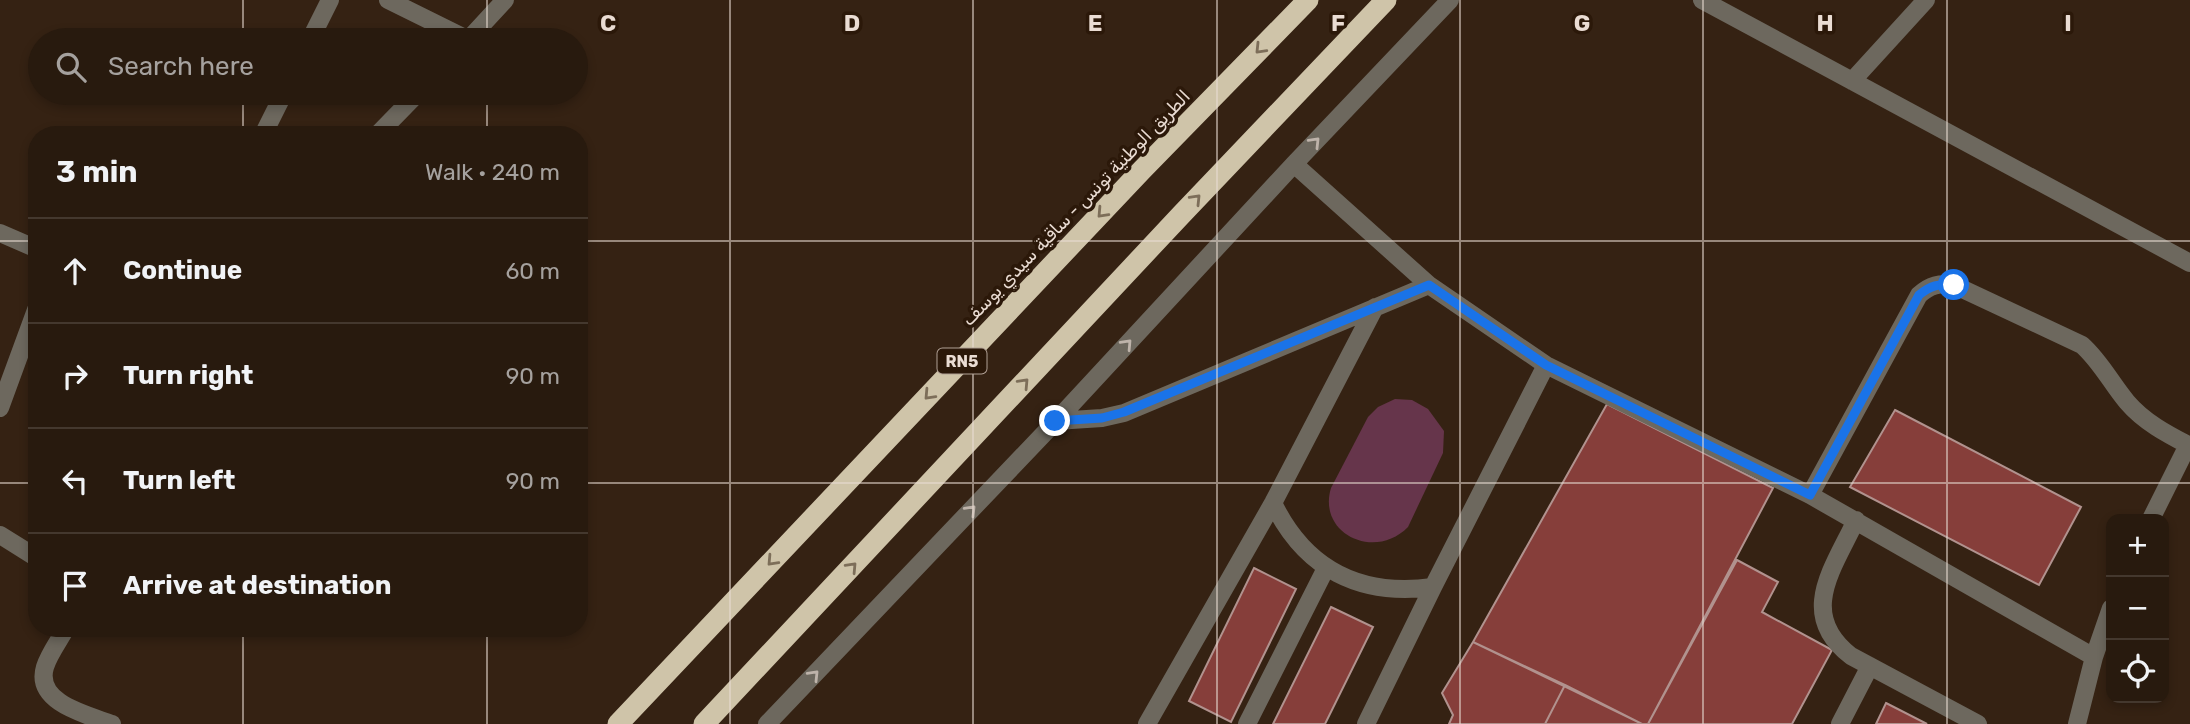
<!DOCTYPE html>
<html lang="en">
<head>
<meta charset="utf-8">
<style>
  :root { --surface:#281a0e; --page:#34271c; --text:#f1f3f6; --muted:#a5a19e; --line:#44382e }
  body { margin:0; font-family:Rubik,Vazirmatn,sans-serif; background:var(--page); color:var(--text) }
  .controls { position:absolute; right:21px; bottom:21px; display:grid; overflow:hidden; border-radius:14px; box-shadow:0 4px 10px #0003 }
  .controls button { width:63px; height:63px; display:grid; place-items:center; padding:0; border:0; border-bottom:2px solid var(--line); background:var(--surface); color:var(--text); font:35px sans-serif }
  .stop { position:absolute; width:21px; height:21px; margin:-16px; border:5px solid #1a73e8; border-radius:50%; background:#fff }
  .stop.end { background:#1a73e8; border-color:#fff; box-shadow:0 2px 7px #0008 }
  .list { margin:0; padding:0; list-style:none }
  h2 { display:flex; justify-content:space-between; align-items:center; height:91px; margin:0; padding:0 28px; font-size:30px }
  h2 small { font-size:23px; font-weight:400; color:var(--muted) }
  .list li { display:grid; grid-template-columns:46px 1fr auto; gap:21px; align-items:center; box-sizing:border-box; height:105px; padding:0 28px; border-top:2px solid var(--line) }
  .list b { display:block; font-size:26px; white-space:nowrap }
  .list em { font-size:23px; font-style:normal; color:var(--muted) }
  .icon { flex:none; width:38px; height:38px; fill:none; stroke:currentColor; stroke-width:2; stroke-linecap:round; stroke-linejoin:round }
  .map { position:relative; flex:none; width:2190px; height:724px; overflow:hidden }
  .search { position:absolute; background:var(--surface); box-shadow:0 4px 10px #0003; left:28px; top:28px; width:560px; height:77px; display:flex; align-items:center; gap:18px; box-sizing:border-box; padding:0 24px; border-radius:38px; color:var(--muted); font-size:26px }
  .panel { position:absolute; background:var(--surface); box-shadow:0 4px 10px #0003; left:28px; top:126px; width:560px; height:511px; border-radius:28px }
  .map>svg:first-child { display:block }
</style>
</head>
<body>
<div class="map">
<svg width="2190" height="724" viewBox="0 0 2190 724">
  <rect width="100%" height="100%" fill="#352213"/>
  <!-- green -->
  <path fill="#66354b" d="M1395,399L1412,400L1428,409L1444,431L1443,453L1408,527C1375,561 1317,534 1331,488L1368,417L1378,407Z"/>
  <!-- building -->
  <path fill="#863e3a" stroke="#b1928e" stroke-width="2" d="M1607,404L1773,488L1648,724H1642L1473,642Z
    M1895,410L2081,507L2039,585L1850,487Z
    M1737,560L1778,582L1762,612L1832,650L1792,724H1648Z
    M1254,568L1296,589L1231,722L1189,701Z
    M1331,607L1373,627L1325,724H1273Z
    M1473,642L1565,685L1545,724H1449L1453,715L1442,693Z
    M1565,685L1642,724H1545Z
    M1886,703L1927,724H1876Z"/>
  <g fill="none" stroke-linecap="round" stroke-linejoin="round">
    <!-- minor -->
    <path stroke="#6d685e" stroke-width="18" d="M388,0L469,40
      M1702,0L2190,263
      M310,40L330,0
      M468,40L505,0
      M1852,81L1926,0
      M263,135L284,93
      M377,135L418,93
      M1294,164L1429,285L1546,365L1810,495L2094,657
      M0,233L37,249
      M0,408L37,307
      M1056,421L1102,418L1124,413L1429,285
      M1810,495L1919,295C1930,285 1939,283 1954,285L2082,345C2101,362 2111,383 2127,402C2144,422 2167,434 2190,446
      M1273,503C1305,569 1360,597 1433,587
      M2151,519L2188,445
      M1856,520C1833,569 1797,614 1851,656L1978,724
      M0,535L37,558
      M66,628C59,641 49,654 45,667C34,703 88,715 112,724
      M767,724L1056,421L1294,164L1450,0
      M1147,724L1273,503L1375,307
      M1247,724L1326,568
      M1366,724L1433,587L1546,365
      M1840,724L1870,666
      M2077,724L2094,657L2111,608"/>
    <!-- highway -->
    <path stroke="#cfc4a9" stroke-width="21" d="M618,724L1142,170L1308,0
      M704,724L1181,215L1386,0"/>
  </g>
  <!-- one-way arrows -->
  <defs><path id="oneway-chevron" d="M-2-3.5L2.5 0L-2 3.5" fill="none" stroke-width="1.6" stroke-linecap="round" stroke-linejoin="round" transform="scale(1.75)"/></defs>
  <g stroke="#7d6e59">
    <use href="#oneway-chevron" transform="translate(1260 49) rotate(134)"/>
    <use href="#oneway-chevron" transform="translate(1196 199) rotate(-46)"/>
    <use href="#oneway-chevron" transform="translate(1102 213) rotate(133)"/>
    <use href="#oneway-chevron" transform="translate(1024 383) rotate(-47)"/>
    <use href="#oneway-chevron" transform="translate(929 395) rotate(133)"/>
    <use href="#oneway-chevron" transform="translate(772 561) rotate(133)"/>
    <use href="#oneway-chevron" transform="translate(852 567) rotate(-47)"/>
  </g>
  <g stroke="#beb3aa">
    <use href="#oneway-chevron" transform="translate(1315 142) rotate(-46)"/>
    <use href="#oneway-chevron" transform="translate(1127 344) rotate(-47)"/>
    <use href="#oneway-chevron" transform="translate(971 510) rotate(-46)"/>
    <use href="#oneway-chevron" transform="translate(814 675) rotate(-46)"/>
  </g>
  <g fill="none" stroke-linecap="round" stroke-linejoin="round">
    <!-- route -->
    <path stroke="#1a73e8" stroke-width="9" d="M1055,421L1102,418L1124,412L1429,285L1546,365L1810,495L1919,295C1930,286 1939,283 1954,285"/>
  </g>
  <!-- grid -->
  <path fill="none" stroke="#eadcd3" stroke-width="2" stroke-opacity="0.55" d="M243,0V40M487,0V40M730,0V724M973,0V724M1217,0V724M1460,0V724M1703,0V724M1947,0V724M243,93V135M487,93V135M0,241H37M579,241H2190M0,483H37M579,483H2190M243,628V724M487,628V724"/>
  <g text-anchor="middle" stroke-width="7" stroke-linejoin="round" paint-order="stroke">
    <!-- shield labels -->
    <rect fill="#2b1809" stroke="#b1a196" stroke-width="2" x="937.5" y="348.5" width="49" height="25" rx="5"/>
    <g font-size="16" font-weight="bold" fill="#eadcd3">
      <text x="962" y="367">RN5</text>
    </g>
    <!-- street labels -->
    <g font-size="18" fill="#eadcd3" stroke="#2b1809">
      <text transform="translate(1076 208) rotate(-46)" y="6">الطريق الوطنية تونس - ساقية سيدي يوسف</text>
    </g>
  </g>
  <g font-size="23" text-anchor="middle" font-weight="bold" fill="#eadcd3" stroke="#2b1809" stroke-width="7" stroke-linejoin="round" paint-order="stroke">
    <text x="608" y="31">C</text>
    <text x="852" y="31">D</text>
    <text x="1095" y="31">E</text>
    <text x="1338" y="31">F</text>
    <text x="1582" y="31">G</text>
    <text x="1825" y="31">H</text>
    <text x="2068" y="31">I</text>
  </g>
</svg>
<div class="controls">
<button>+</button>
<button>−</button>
<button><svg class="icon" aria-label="locate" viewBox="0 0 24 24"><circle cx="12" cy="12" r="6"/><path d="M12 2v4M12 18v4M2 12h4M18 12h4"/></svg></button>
</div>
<div class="stop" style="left:1954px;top:285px"></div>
<div class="stop end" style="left:1055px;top:421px"></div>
<div class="search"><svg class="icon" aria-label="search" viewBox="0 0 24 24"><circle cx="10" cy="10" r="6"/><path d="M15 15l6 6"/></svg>Search here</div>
<section class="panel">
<h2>3 min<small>Walk · 240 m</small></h2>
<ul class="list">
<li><svg class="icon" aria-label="ahead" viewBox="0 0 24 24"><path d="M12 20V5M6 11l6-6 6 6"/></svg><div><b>Continue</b></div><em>60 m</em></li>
<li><svg class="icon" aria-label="right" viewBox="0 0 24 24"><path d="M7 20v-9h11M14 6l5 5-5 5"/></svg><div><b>Turn right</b></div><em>90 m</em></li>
<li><svg class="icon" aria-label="left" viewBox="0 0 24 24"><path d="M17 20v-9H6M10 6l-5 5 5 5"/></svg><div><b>Turn left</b></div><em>90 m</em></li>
<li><svg class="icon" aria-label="arrive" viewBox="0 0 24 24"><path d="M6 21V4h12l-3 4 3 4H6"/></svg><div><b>Arrive at destination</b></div></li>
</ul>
</section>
</div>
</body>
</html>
